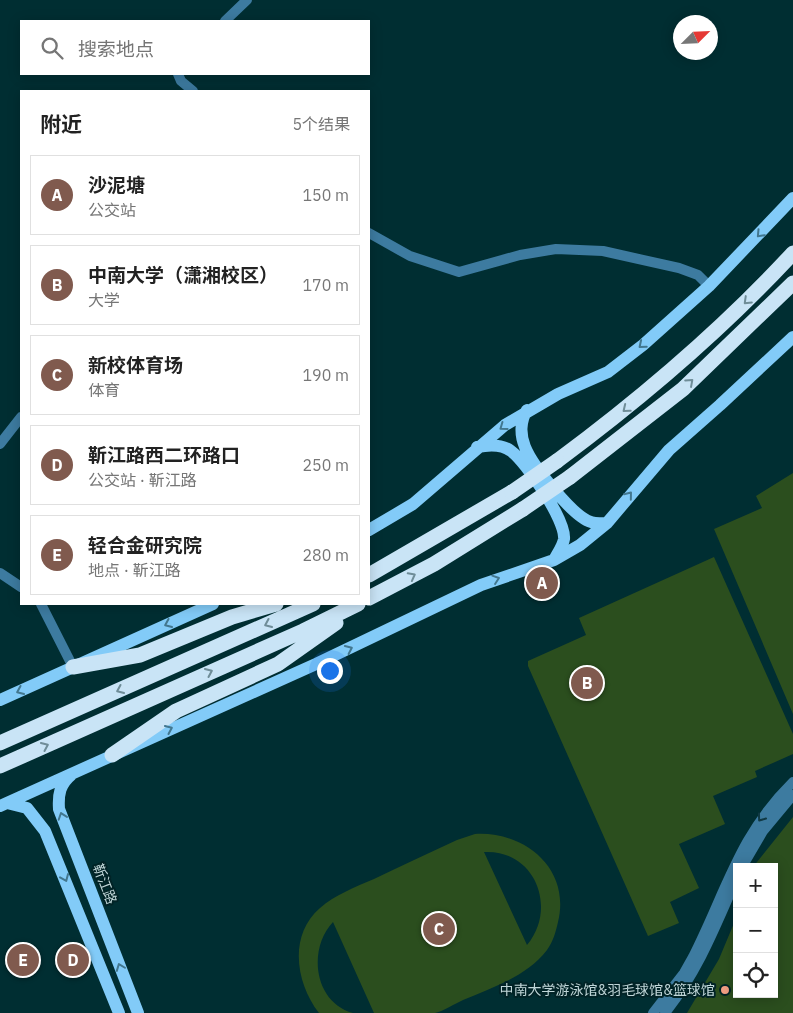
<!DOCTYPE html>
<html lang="zh">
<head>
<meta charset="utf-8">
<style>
  :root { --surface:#fff; --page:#f6f6f6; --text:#222; --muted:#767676; --line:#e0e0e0; --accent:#805a4e }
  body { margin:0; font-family:"IBM Plex Sans","Noto Sans SC",sans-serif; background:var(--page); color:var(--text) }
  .controls { position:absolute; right:15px; bottom:15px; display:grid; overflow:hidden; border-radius:0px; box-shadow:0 2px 12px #0003 }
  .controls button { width:45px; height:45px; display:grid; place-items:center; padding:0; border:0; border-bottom:1px solid var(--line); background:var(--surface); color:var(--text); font:25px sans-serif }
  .compass { position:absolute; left:673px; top:15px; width:45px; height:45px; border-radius:50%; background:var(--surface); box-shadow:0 2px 12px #0003; rotate:66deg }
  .you { position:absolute; left:329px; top:670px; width:18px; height:18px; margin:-12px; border:4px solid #fff; border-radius:50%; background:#1a73e8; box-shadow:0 0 0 8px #1a73e833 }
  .badge { display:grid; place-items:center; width:32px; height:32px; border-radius:50%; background:var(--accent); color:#fff; font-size:16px; font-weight:700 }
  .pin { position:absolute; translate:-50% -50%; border:2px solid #fff; box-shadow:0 1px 5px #0006 }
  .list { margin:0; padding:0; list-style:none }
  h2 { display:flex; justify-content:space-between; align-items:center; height:65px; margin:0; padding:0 20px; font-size:21px }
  h2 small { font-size:16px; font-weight:400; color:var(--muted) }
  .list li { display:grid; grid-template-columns:32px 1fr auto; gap:15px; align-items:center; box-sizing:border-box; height:80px; margin:0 10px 10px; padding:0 10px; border:1px solid var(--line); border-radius:0px }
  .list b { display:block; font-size:19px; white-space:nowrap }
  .list p { margin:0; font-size:16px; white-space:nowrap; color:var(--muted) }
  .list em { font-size:16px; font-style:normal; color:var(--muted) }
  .icon { flex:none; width:28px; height:28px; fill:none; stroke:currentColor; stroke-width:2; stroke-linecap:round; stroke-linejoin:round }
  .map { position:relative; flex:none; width:793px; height:1013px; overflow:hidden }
  .search { position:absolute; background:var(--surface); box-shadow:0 2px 12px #0003; left:20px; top:20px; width:350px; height:55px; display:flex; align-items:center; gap:12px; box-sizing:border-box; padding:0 18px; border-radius:0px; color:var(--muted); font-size:19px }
  .panel { position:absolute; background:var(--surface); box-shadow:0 2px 12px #0003; left:20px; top:90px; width:350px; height:515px; border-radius:0px }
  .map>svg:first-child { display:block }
</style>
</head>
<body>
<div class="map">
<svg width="793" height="1013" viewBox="0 0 793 1013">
  <rect width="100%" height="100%" fill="#002e32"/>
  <!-- green -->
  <path fill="#2b4e1e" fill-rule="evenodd" d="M793,473V714L714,529L762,508L756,496Z
    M714,557L793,734V754L755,771L757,777L713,796L725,824L679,844L699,888L670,902L679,923L648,936L528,666V661L586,635L579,618Z
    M793,817V1013H687L719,959L737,916V994H774V867H753Z
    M475,834C525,831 571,869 558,922C556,931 553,942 547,950C526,977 493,987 463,1000C454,1004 444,1011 435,1013C416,1013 393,1013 374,1013L333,922C308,948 313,1002 353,1013H319C296,983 288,936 320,908C335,895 355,887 374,879C401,866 429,853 457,840ZM484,852C535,849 558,908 527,945Z"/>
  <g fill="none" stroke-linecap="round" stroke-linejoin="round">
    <!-- street -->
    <path stroke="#3d7ba0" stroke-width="10" d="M225,21L247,0
      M178,74L181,81L193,91
      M369,233L410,256L459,272L520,255L556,249L603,251L679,268L698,275L709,286
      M0,444L21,417
      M0,573L21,587
      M41,604L73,667
      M742,867L763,831L793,795
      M653,1013L684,973L693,957C726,892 739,835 793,782
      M665,1013C698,971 714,930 735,882"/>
    <!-- primary -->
    <path stroke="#82cbf8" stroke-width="12" d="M527,410C520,421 520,435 525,447C532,465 573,517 591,522C596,524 602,523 607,523
      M477,447C487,445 502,444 511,451C526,462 566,520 564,539C563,546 557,554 554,560
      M369,530L413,504L505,425L558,394L608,372L643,345L709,286L793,198
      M0,700L213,604
      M71,775C60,784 58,794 59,809L138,1013
      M7,803L27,808L45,831L119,1013
      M0,806L316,664L481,585L554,560L580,545L607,523L669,450L720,405L793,337"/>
    <!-- highway -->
    <path stroke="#c9e4f6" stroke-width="15" d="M557,461C642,398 721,331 793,253
      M570,477L683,389L793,283
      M369,575L512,492
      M369,598L434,564L523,509
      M73,667L140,655L232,617L276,604
      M0,743L313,604
      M112,755L176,711L278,664L336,623
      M0,766L303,631L358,604"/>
    <!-- highway-bridge -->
    <path stroke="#c9e4f6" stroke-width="15" d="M512,492L557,461
      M523,509L570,477"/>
  </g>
  <!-- one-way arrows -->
  <defs><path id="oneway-chevron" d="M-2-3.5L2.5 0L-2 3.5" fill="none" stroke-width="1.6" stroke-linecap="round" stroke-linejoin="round" transform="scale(1.25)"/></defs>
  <g stroke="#42778f">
    <use href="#oneway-chevron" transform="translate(760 234) rotate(133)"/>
    <use href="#oneway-chevron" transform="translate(642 345) rotate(140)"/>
    <use href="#oneway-chevron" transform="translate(503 427) rotate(144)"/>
    <use href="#oneway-chevron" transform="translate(629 495) rotate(-51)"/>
    <use href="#oneway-chevron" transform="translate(496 579) rotate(-19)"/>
    <use href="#oneway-chevron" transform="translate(168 624) rotate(156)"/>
    <use href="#oneway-chevron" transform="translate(349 649) rotate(-25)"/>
    <use href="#oneway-chevron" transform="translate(20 691) rotate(156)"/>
    <use href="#oneway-chevron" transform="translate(169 729) rotate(-24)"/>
    <use href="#oneway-chevron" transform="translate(62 816) rotate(-109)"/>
    <use href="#oneway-chevron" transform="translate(65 878) rotate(67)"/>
    <use href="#oneway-chevron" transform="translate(120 967) rotate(-111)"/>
  </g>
  <g stroke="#6f8d98">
    <use href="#oneway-chevron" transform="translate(747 301) rotate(136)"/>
    <use href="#oneway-chevron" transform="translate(690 382) rotate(-42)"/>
    <use href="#oneway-chevron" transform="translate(626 409) rotate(141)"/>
    <use href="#oneway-chevron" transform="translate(412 576) rotate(-28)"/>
    <use href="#oneway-chevron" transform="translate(268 624) rotate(156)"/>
    <use href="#oneway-chevron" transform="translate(209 672) rotate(-24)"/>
    <use href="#oneway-chevron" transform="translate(120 690) rotate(156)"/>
    <use href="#oneway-chevron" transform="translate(45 746) rotate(-24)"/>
  </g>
  <use stroke="#103944" href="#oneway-chevron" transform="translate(761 818) rotate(126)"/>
  <!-- markers -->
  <circle fill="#f39f83" stroke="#012326" stroke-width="2" cx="725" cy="990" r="5"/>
  <g text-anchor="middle" stroke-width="4" stroke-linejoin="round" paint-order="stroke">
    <!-- street labels -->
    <g font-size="14" fill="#c0d6d8" stroke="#012326">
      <text transform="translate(105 884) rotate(69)" y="5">靳江路</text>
    </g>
    <!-- poi labels -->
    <g font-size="14" fill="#c0d6d8" stroke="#012326" text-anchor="end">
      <text x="715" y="995">中南大学游泳馆&amp;羽毛球馆&amp;篮球馆</text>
    </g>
  </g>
</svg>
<div class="controls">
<button>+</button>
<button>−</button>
<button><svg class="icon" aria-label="locate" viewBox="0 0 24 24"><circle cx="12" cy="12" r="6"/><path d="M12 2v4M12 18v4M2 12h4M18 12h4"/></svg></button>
</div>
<svg class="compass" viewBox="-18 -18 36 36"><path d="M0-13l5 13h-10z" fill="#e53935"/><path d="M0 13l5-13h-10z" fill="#767676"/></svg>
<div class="you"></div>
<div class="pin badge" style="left:542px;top:583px">A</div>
<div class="pin badge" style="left:587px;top:683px">B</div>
<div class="pin badge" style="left:439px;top:929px">C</div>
<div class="pin badge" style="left:73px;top:960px">D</div>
<div class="pin badge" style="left:23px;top:960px">E</div>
<div class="search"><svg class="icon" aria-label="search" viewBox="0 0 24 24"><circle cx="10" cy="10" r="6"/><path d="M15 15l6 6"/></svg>搜索地点</div>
<section class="panel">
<h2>附近<small>5个结果</small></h2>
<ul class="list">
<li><span class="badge">A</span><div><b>沙泥塘</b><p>公交站</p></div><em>150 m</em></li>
<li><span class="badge">B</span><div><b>中南大学（潇湘校区）</b><p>大学</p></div><em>170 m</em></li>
<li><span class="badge">C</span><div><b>新校体育场</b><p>体育</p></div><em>190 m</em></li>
<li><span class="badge">D</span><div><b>靳江路西二环路口</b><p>公交站 · 靳江路</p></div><em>250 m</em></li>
<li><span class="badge">E</span><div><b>轻合金研究院</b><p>地点 · 靳江路</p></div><em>280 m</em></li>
</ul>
</section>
</div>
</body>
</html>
